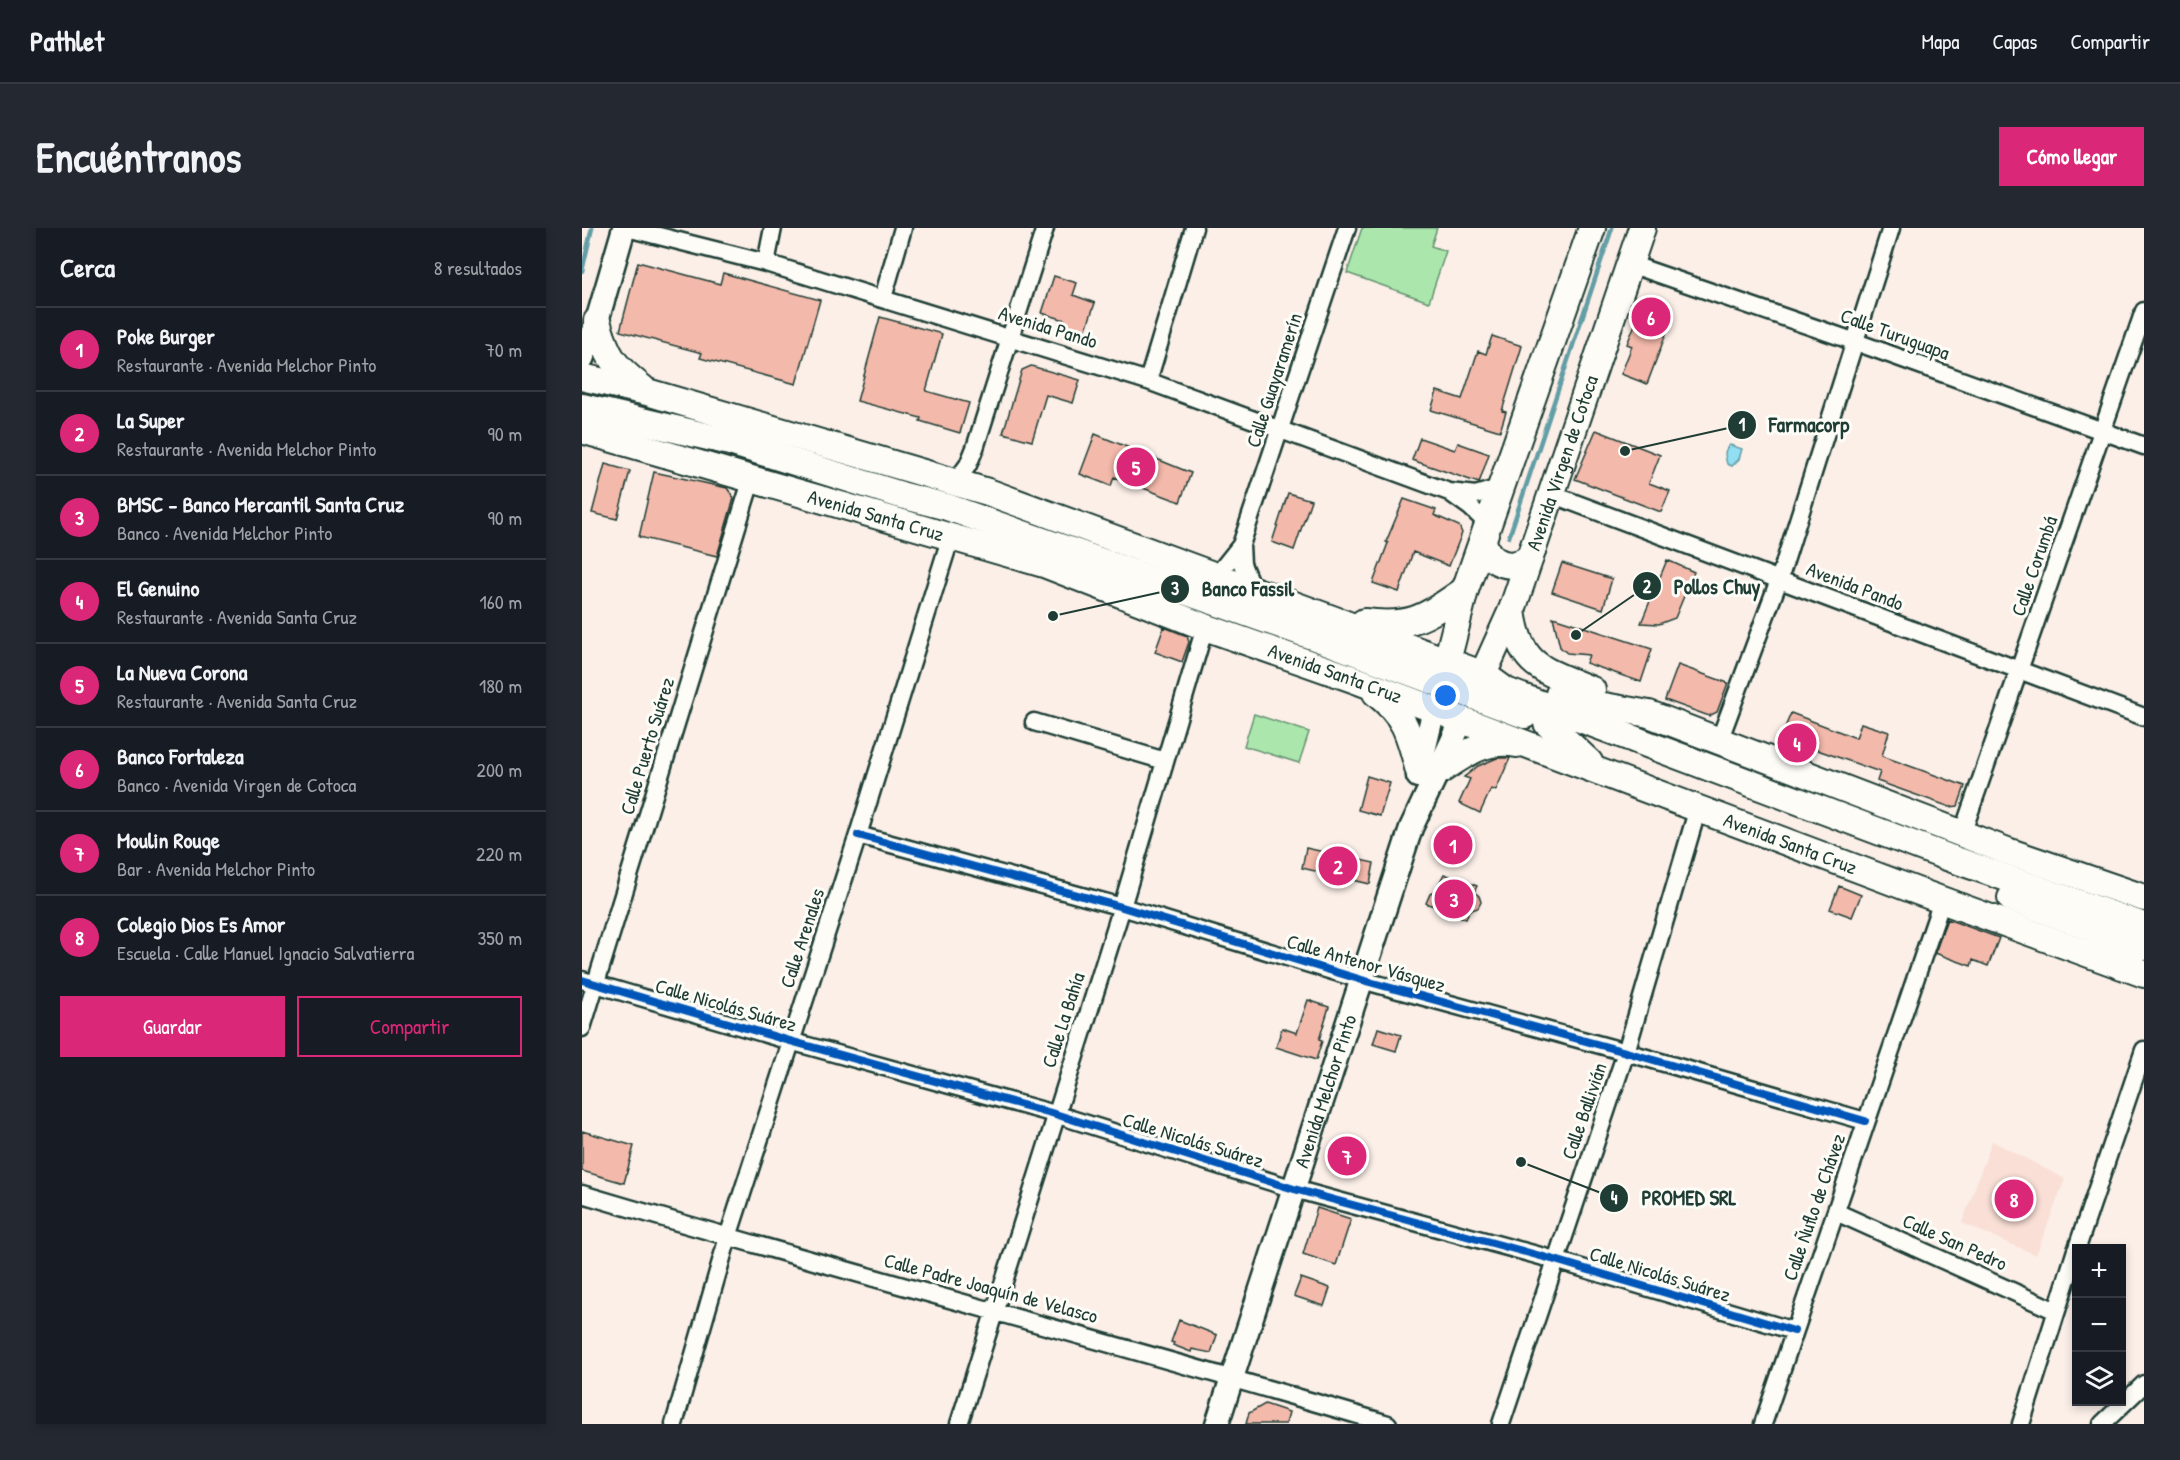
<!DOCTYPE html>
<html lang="es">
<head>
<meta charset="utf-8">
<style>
  :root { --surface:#171b24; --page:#242831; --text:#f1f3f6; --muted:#9ea1a6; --line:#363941; --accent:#db2777 }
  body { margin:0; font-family:"Patrick Hand",sans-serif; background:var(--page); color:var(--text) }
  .controls { position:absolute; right:18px; bottom:18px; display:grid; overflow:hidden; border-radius:0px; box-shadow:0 3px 9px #0003 }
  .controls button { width:54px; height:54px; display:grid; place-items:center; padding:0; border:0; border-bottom:2px solid var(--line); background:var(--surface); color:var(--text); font:30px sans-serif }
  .you { position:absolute; left:864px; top:468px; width:21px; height:21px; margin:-15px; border:4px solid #fff; border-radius:50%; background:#1a73e8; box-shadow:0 0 0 9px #1a73e833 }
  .badge { display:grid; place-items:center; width:39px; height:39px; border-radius:50%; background:var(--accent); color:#fff; font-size:20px; font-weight:700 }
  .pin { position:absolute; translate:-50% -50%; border:3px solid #fff; box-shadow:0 2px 6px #0006 }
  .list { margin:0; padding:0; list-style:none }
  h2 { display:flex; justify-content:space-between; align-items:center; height:78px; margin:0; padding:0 24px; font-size:26px }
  h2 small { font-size:20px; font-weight:400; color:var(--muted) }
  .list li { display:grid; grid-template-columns:39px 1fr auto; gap:18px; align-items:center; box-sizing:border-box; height:84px; padding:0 24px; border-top:2px solid var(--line) }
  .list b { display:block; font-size:22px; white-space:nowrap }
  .list p { margin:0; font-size:20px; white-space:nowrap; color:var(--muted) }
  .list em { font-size:20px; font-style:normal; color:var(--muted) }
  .actions { display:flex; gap:12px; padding:18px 24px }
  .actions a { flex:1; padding:14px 0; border:2px solid var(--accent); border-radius:0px; text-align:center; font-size:21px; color:var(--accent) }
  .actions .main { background:var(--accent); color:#fff }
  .icon { flex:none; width:33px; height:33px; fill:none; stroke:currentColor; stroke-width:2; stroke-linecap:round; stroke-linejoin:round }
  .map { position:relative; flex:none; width:1562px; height:1196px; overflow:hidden; border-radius:0px }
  header { display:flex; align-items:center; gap:36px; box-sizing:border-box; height:84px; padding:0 30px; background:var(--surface); border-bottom:2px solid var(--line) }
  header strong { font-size:28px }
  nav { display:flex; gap:33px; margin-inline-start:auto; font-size:21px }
  .intro { display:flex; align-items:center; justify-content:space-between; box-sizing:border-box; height:144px; padding:0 36px }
  h1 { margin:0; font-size:42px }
  .button { padding:15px 27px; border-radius:0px; background:var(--accent); color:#fff; font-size:21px; font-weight:700 }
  main { display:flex; gap:36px; padding:0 36px }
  aside { flex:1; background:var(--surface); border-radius:0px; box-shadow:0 3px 9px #0003 }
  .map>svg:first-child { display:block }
</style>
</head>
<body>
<header>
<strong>Pathlet</strong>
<nav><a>Mapa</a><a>Capas</a><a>Compartir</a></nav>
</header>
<div class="intro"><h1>Encuéntranos</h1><a class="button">Cómo llegar</a></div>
<main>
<aside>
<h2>Cerca<small>8 resultados</small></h2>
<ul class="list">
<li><span class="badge">1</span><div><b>Poke Burger</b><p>Restaurante · Avenida Melchor Pinto</p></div><em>70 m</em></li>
<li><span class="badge">2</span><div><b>La Super</b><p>Restaurante · Avenida Melchor Pinto</p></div><em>90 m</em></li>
<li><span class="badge">3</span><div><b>BMSC - Banco Mercantil Santa Cruz</b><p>Banco · Avenida Melchor Pinto</p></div><em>90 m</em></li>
<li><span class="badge">4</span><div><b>El Genuino</b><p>Restaurante · Avenida Santa Cruz</p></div><em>160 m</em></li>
<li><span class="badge">5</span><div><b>La Nueva Corona</b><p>Restaurante · Avenida Santa Cruz</p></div><em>180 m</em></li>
<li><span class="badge">6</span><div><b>Banco Fortaleza</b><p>Banco · Avenida Virgen de Cotoca</p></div><em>200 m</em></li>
<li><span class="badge">7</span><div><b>Moulin Rouge</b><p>Bar · Avenida Melchor Pinto</p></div><em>220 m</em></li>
<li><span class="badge">8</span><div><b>Colegio Dios Es Amor</b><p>Escuela · Calle Manuel Ignacio Salvatierra</p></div><em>350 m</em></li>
</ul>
<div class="actions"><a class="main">Guardar</a><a>Compartir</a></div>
</aside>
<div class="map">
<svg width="1562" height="1196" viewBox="0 0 1562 1196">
  <rect width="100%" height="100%" fill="#fbefe8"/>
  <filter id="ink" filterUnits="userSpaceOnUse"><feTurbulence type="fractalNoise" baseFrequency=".0167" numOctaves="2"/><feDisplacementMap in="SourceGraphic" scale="12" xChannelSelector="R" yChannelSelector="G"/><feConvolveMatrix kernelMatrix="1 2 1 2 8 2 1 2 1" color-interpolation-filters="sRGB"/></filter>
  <g filter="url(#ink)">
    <!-- built -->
    <path fill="#f9dfd6" d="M1410,913L1483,951L1454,1027L1380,995Z"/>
    <!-- green -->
    <path fill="#abe7ad" stroke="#659270" stroke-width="1.5" d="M780,0H855L849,18L864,23L847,74L765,45Z
      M672,486L727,504L717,535L662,518Z"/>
    <!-- water -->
    <path fill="#92def2" stroke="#649ea6" stroke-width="1.5" d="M1148,217L1160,221L1157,231L1150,238L1145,236C1143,228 1141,222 1148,217Z"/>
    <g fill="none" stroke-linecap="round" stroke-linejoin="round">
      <!-- stream -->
      <path stroke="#649ea6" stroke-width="4.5" d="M0,43L10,0
        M927,309L1030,0"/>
    </g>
    <!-- building -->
    <path fill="#f3b9ab" stroke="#1f3d34" stroke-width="1.5" d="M56,34L138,56L141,45L238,72L214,156L118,130L120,125L38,103Z
      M472,48L495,55L491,67L513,75L502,107L480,100L483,92L460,85Z
      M298,89L360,106L344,163L387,175L378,205L338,193L339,190L275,173Z
      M1054,94L1084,106L1065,156L1039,146L1050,118L1045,116Z
      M910,108L940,118L920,183L924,184L918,203L849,182L855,163L880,171L896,123L904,126Z
      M449,138L498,152L491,175L464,167L450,213L421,205L440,142Z
      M1014,202L1078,227L1067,255L1088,263L1079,284L993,251Z
      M513,206L609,245L598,274L532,249L529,258L498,246Z
      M838,210L873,222L876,215L907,226L897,255L830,232Z
      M23,236L48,243L35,291L10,285Z
      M72,244L145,260L152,270L135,328L57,309Z
      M706,265L729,272L712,322L690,314Z
      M822,271L854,282L852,287L877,298L880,305L867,338L831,324L817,364L791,355L806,315L804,314Z
      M1085,332L1112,344L1093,390L1077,396L1059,395Z
      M980,335L1030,351L1021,381L970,364Z
      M971,389L1070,421L1059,454L1004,435L1007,427L985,425L978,419Z
      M582,399L605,408L607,414L600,434L573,424Z
      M1096,437L1146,455L1135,484L1127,488L1083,472Z
      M1209,485L1274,510L1279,495L1307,504L1300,528L1383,558L1376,578L1368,579L1295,553L1298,544L1227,519L1224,525L1197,514Z
      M915,530H928L914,562L909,561L898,585L877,575L888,551L882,549L896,538Z
      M785,548L808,555L798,588L776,582Z
      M859,605L888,618L883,630L854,617Z
      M724,620L792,635L788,656L720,640Z
      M862,646L895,658L892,664L897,668L899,674L896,680L887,683L884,691L844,675L848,666L853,663Z
      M1257,658L1279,667L1270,689L1248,681Z
      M1365,691L1417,710L1406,738L1391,732L1389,738L1353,725Z
      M726,772L747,779L737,812L740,813L734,832L694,819L700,800L715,805Z
      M796,800L819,807L814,823L791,816Z
      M0,903L52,918L42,955L0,943Z
      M754,913L783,921L776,944L747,935Z
      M735,980L769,991L754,1037L721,1026Z
      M719,1050L748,1060L742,1078L712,1068Z
      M597,1092L635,1107L629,1125L610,1121L609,1124L591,1117L592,1115L589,1114Z
      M683,1176L707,1184L704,1196H664L667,1185Z"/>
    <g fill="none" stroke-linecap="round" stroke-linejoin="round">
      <defs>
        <path id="minor" d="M45,0L184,35L566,153L867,264L894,267L920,259
          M184,35L191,0
          M1048,36L1271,113L1562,218
          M301,70L321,0
          M566,153L612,0
          M373,255L386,237L393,220L463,0
          M870,266L888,279L907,297
          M969,266L1562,489
          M659,317L660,336L670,360
          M635,347L659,317L765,0
          M452,494L583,533
          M1137,513L1197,352L1309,0
          M1380,606L1562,83
          M276,607L540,679L780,752L1044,824L1283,893
          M0,752L208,813L473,886L712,961L973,1032L1212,1103
          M0,800L170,250
          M0,966C268,1046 538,1116 806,1196
          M1254,984L1474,1083
          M1495,1020L1562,822
          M92,1196L146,1009L276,607L369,308
          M377,1196L540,679L623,399
          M919,1196L1044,824L1116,580
          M1181,1196L1360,673
          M1439,1196L1494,1022
          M1520,1196L1562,1156"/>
        <g id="secondary">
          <path d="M0,131L15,93L42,0"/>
          <path d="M836,548L852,481"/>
          <path id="s1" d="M635,1196L829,600L880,492"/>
        </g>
        <g id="primary">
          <path d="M15,93C25,129 31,137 60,160"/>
          <path d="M0,149L65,164L406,264L902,447L924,463L1365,629L1562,698"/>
          <path d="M0,179L148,214L319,267L365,279L744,413L943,487"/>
          <path id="s2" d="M0,202L462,336L623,399L771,451L1332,662L1562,746"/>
          <path d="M901,313C906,336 930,344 948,329"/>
          <path d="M930,382C937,440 962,442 1010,462"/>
          <path d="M782,394C832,400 843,389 883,362"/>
          <path d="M861,449L883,362L1010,0"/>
          <path id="s3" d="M894,462L930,382L1060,0"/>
          <path d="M794,465C825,490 827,506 837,543"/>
          <path d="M977,466L994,473L1067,486L1425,623L1562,670"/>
          <path d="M965,495L1007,534"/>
          <path d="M856,544C882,527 902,510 935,516"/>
          <path d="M1429,670L1562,719"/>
        </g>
      </defs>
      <!-- minor casing -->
      <use href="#minor" stroke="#1f3d34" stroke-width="21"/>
      <!-- secondary casing -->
      <use href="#secondary" stroke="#1f3d34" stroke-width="27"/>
      <!-- primary casing -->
      <use href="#primary" stroke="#1f3d34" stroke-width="30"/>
      <!-- minor -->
      <use href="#minor" stroke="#fdfcf7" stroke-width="16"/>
      <!-- secondary -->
      <use href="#secondary" stroke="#fdfcf7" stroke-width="22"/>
      <!-- primary -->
      <use href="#primary" stroke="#fdfcf7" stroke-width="26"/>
      <defs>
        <path id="cycleway" d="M276,607L540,679L780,752L1044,824L1283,893
          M0,752L208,813L473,886L712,961L973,1032L1212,1103"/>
      </defs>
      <!-- cycleway casing -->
      <use href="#cycleway" stroke="#fdfcf7" stroke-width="11"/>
      <!-- cycleway -->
      <use href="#cycleway" stroke="#0057b8" stroke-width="8"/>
    </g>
  </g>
  <g text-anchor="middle" stroke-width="6" stroke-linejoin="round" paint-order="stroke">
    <!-- street labels -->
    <g font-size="20" fill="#1f3d34" stroke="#fdfcf7">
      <text transform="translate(466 99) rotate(17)" y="7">Avenida Pando</text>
      <text transform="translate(1313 106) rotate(20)" y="7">Calle Turuguapa</text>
      <text transform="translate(692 152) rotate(-72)" y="7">Calle Guayaramerín</text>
      <text dy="7" stroke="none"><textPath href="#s3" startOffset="243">Avenida Virgen de Cotoca</textPath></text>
      <text dy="7" stroke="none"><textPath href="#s2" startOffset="306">Avenida Santa Cruz</textPath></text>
      <text transform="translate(1452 338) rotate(-71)" y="7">Calle Corumbá</text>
      <text transform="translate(1273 358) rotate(21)" y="7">Avenida Pando</text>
      <text dy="7" stroke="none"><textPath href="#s2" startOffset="792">Avenida Santa Cruz</textPath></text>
      <text transform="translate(65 518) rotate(-73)" y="7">Calle Puerto Suárez</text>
      <text dy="7" stroke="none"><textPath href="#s2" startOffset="1278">Avenida Santa Cruz</textPath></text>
      <text transform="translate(220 710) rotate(-72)" y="7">Calle Arenales</text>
      <text transform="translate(784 735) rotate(16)" y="7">Calle Antenor Vásquez</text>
      <text transform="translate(144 777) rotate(16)" y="7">Calle Nicolás Suárez</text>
      <text transform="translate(481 792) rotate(-72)" y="7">Calle La Bahía</text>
      <text dy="7" stroke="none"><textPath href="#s1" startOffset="350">Avenida Melchor Pinto</textPath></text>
      <text transform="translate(1002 883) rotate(-71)" y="7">Calle Ballivián</text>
      <text transform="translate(611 912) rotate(17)" y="7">Calle Nicolás Suárez</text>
      <text transform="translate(1232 979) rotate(-71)" y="7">Calle Ñuflo de Chávez</text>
      <text transform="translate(1373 1014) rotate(24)" y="7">Calle San Pedro</text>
      <text transform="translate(1078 1046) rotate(17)" y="7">Calle Nicolás Suárez</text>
      <text transform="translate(409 1060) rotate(15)" y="7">Calle Padre Joaquín de Velasco</text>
    </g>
  </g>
  <!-- callouts -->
  <path fill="none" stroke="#1f3d34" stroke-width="2" d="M1043 223L1160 197M994 407L1065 358M471 388L593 361M939 934L1032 970"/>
  <g fill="#1f3d34" stroke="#fdfcf7" stroke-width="2">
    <circle cx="1043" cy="223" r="6"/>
    <circle cx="994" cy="407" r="6"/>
    <circle cx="471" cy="388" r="6"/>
    <circle cx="939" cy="934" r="6"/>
    <circle cx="1160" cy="197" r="15"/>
    <circle cx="1065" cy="358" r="15"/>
    <circle cx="593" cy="361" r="15"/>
    <circle cx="1032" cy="970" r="15"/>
  </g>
  <g font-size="18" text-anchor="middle" font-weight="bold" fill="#fff">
    <text x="1160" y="203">1</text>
    <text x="1065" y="365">2</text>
    <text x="593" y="367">3</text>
    <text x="1032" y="976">4</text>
  </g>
  <g font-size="21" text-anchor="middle" font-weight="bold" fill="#1f3d34" stroke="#fdfcf7" stroke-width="6" stroke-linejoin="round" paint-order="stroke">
    <text x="1227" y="204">Farmacorp</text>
    <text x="1135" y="366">Pollos Chuy</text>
    <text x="666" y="368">Banco Fassil</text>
    <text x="1107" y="977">PROMED SRL</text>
  </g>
</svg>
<div class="controls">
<button>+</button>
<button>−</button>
<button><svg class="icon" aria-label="layers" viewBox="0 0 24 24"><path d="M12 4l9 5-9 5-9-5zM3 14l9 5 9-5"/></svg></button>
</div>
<div class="you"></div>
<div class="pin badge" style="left:871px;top:617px">1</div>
<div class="pin badge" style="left:756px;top:638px">2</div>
<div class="pin badge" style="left:872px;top:671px">3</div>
<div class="pin badge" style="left:1215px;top:515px">4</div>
<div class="pin badge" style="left:554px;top:239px">5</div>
<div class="pin badge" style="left:1069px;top:89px">6</div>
<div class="pin badge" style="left:765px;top:928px">7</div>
<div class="pin badge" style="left:1432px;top:971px">8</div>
</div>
</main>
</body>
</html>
